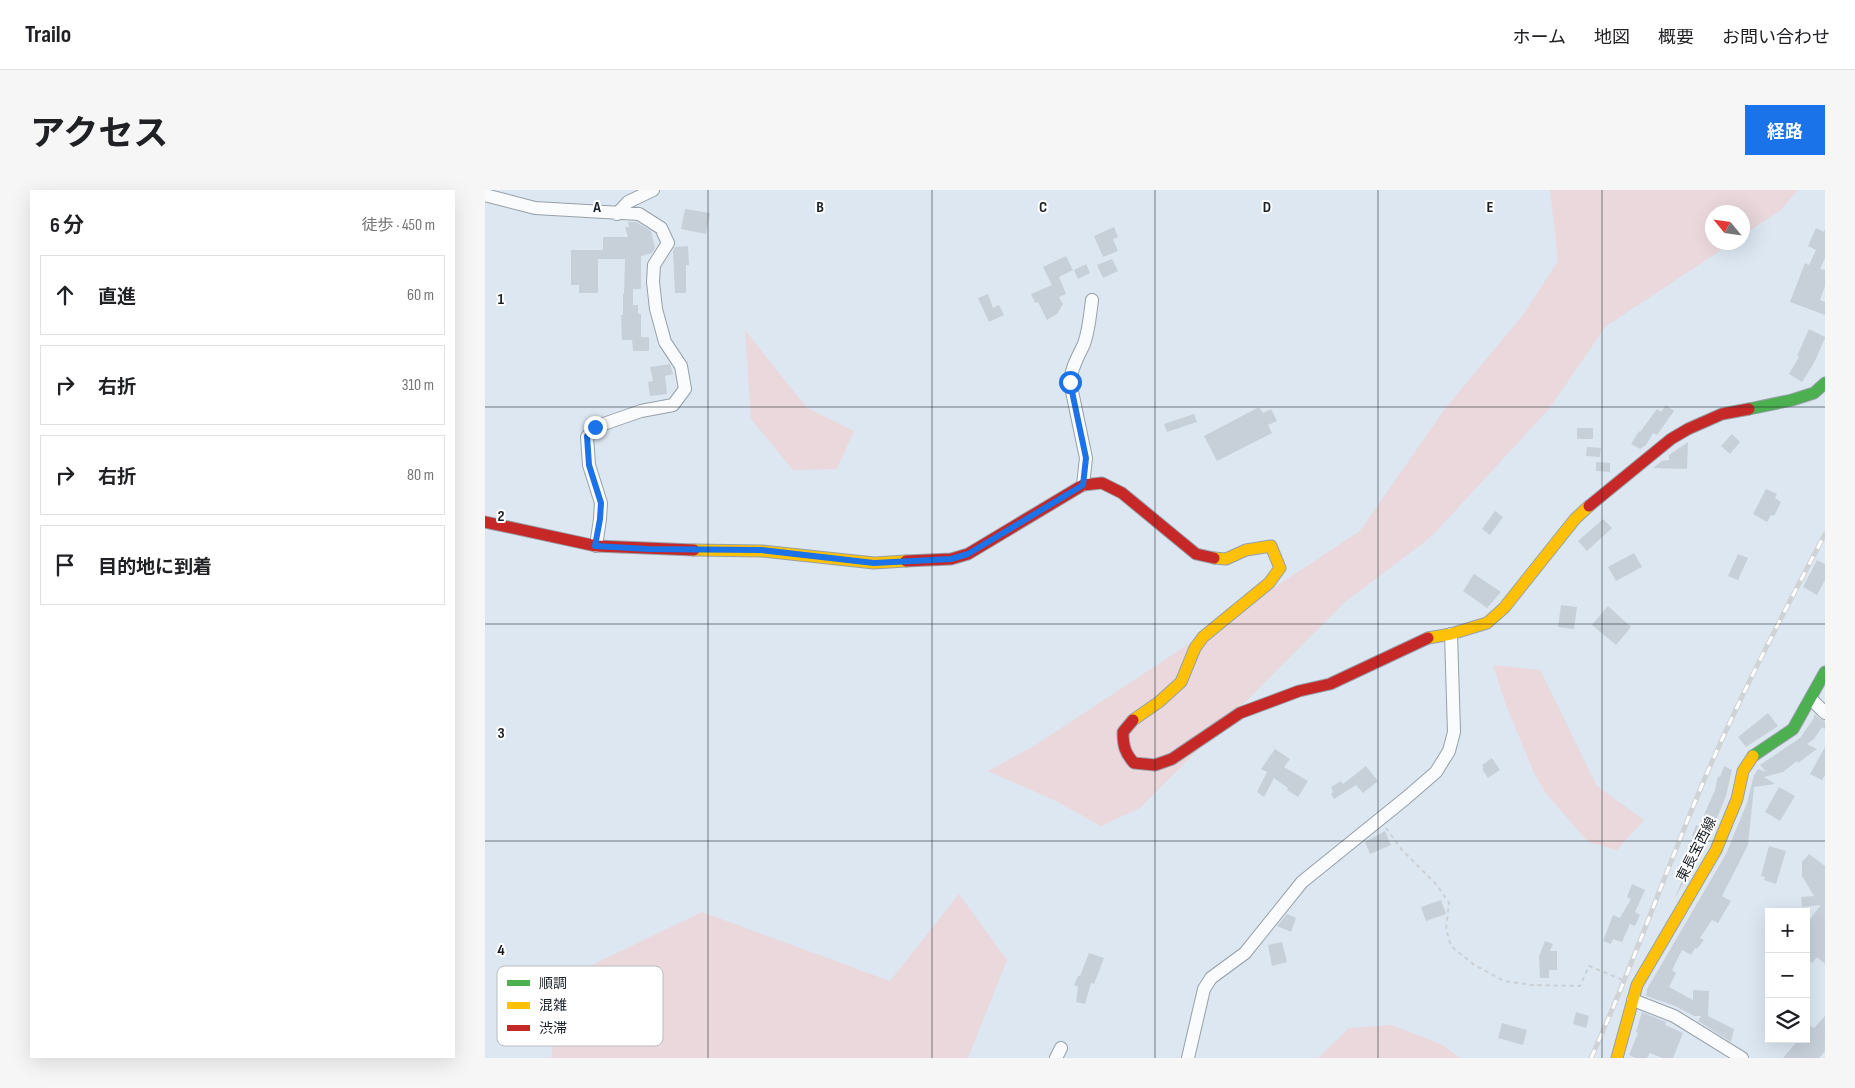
<!DOCTYPE html>
<html lang="ja">
<head>
<meta charset="utf-8">
<style>
  :root { --surface:#fff; --page:#f6f6f6; --text:#202124; --muted:#757577; --line:#e0e0e0; --accent:#1a73e8 }
  body { margin:0; font-family:"Sofia Sans Condensed","Noto Sans JP",sans-serif; background:var(--page); color:var(--text) }
  .controls { position:absolute; right:15px; bottom:15px; display:grid; overflow:hidden; border-radius:0px; box-shadow:0 5px 20px #0002 }
  .controls button { width:45px; height:45px; display:grid; place-items:center; padding:0; border:0; border-bottom:1px solid var(--line); background:var(--surface); color:var(--text); font:25px sans-serif }
  .compass { position:absolute; left:1220px; top:15px; width:45px; height:45px; border-radius:50%; background:var(--surface); box-shadow:0 5px 20px #0002; rotate:299deg }
  .stop { position:absolute; width:15px; height:15px; margin:-11px; border:4px solid #1a73e8; border-radius:50%; background:#fff }
  .stop.end { background:#1a73e8; border-color:#fff; box-shadow:0 1px 5px #0008 }
  .list { margin:0; padding:0; list-style:none }
  h2 { display:flex; justify-content:space-between; align-items:center; height:65px; margin:0; padding:0 20px; font-size:21px }
  h2 small { font-size:16px; font-weight:400; color:var(--muted) }
  .list li { display:grid; grid-template-columns:32px 1fr auto; gap:15px; align-items:center; box-sizing:border-box; height:80px; margin:0 10px 10px; padding:0 10px; border:1px solid var(--line); border-radius:0px }
  .list b { display:block; font-size:19px; white-space:nowrap }
  .list em { font-size:16px; font-style:normal; color:var(--muted) }
  .icon { flex:none; width:28px; height:28px; fill:none; stroke:currentColor; stroke-width:2; stroke-linecap:round; stroke-linejoin:round }
  .map { position:relative; flex:none; width:1340px; height:868px; overflow:hidden; border-radius:0px }
  header { display:flex; align-items:center; gap:30px; box-sizing:border-box; height:70px; padding:0 25px; background:var(--surface); border-bottom:1px solid var(--line) }
  header strong { font-size:24px }
  nav { display:flex; gap:28px; margin-inline-start:auto; font-size:18px }
  .intro { display:flex; align-items:center; justify-content:space-between; box-sizing:border-box; height:120px; padding:0 30px }
  h1 { margin:0; font-size:35px }
  .button { padding:12px 22px; border-radius:0px; background:var(--accent); color:#fff; font-size:18px; font-weight:700 }
  main { display:flex; gap:30px; padding:0 30px }
  aside { flex:1; background:var(--surface); border-radius:0px; box-shadow:0 5px 20px #0002 }
  .map>svg:first-child { display:block }
</style>
</head>
<body>
<header>
<strong>Trailo</strong>
<nav><a>ホーム</a><a>地図</a><a>概要</a><a>お問い合わせ</a></nav>
</header>
<div class="intro"><h1>アクセス</h1><a class="button">経路</a></div>
<main>
<aside>
<h2>6 分<small>徒歩 · 450 m</small></h2>
<ul class="list">
<li><svg class="icon" aria-label="ahead" viewBox="0 0 24 24"><path d="M12 20V5M6 11l6-6 6 6"/></svg><div><b>直進</b></div><em>60 m</em></li>
<li><svg class="icon" aria-label="right" viewBox="0 0 24 24"><path d="M7 20v-9h11M14 6l5 5-5 5"/></svg><div><b>右折</b></div><em>310 m</em></li>
<li><svg class="icon" aria-label="right" viewBox="0 0 24 24"><path d="M7 20v-9h11M14 6l5 5-5 5"/></svg><div><b>右折</b></div><em>80 m</em></li>
<li><svg class="icon" aria-label="arrive" viewBox="0 0 24 24"><path d="M6 21V4h12l-3 4 3 4H6"/></svg><div><b>目的地に到着</b></div></li>
</ul>
</aside>
<div class="map">
<svg width="1340" height="868" viewBox="0 0 1340 868">
  <rect width="100%" height="100%" fill="#dce7f2"/>
  <!-- green -->
  <path fill="#ead8dc" d="M1065,0H1313L1296,20L1258,45V22H1228V52L1247,53L1121,136L1064,219L946,347L860,412L655,618L616,636L569,610L503,581L549,556L875,341L959,220L1037,126L1073,71Z
    M260,140L322,218L369,241L352,279L308,280L266,229Z
    M1008,475L1055,480L1112,596L1159,630L1132,660L1103,652L1060,602L1049,583L1021,515Z
    M474,704L522,770L483,868H66L80,788L217,722L405,791Z
    M906,835L956,854L975,868H833L864,838Z"/>
  <!-- building -->
  <path fill="#c7d0d9" d="M200,19L225,23L221,44L196,39Z
    M143,32H151L166,41L170,58L167,63L156,66V99H148V115H153V124H156V147H164V161H148L147,150H137L136,125H138V104H139L140,69H113V103H94V95H86V60H118V47H143L140,37H144Z
    M629,37L633,47L628,49L633,61L618,67L609,46Z
    M1331,38L1339,42L1340,39V68L1335,79L1340,80V96L1335,110L1340,112V125L1305,112L1320,73L1324,75L1331,60L1323,56Z
    M203,56L204,75H201V103H190L188,61L190,57Z
    M581,66L588,80L574,87L581,104L574,107L578,114L572,124L562,130L553,112L550,113L546,104L567,95L558,77Z
    M627,69L633,81L618,88L612,75Z
    M601,74L605,83L593,89L589,80Z
    M503,104L508,118L514,115L519,125L504,132L493,108Z
    M1324,139L1340,147V148L1329,173L1317,192L1304,184L1314,167L1312,166Z
    M185,174L188,184L180,186L182,204L165,206L163,192L168,191L165,177Z
    M1181,215L1189,221L1172,245L1168,243L1161,255L1155,259L1146,254L1154,241L1155,242L1172,219L1176,222Z
    M774,217L778,223L786,219L792,231L783,235L787,243L732,271L719,246Z
    M709,224L712,232L682,242L679,234Z
    M1092,238H1108V249H1092Z
    M1247,244L1255,252L1245,264L1236,256Z
    M1203,252L1202,279L1168,278L1177,271L1184,270V265Z
    M1102,257L1116,258L1115,267L1101,266Z
    M1111,272L1125,273V282L1111,281Z
    M1281,299L1292,304L1290,308L1296,312L1289,326L1286,325L1282,332L1268,324Z
    M1010,321L1018,327L1005,345L997,339Z
    M1118,329L1127,338L1102,361L1093,351Z
    M1149,363L1157,377L1131,391L1123,377Z
    M1253,364L1263,368L1253,390L1243,386Z
    M1332,370L1340,374V390L1332,405L1318,397Z
    M989,384L1016,402L1002,418L978,401Z
    M1076,415L1092,417L1089,439L1073,437Z
    M1123,416L1146,437L1131,455L1107,435Z
    M1283,523L1293,536L1261,557L1253,547Z
    M1329,524L1335,529L1340,531V539L1337,537L1329,549L1322,554L1332,559L1313,573L1312,571L1298,582L1279,587L1290,594L1269,597L1263,655L1237,706L1246,711L1233,733L1227,730L1215,748L1219,750L1212,759L1210,758L1206,765L1197,760L1187,780L1191,783L1184,797L1208,810V800L1224,801L1223,826L1249,839L1246,852L1213,831L1216,826H1209L1190,816L1161,806L1162,799L1241,664L1262,613L1269,585L1273,579L1281,582L1275,575L1315,548L1329,528Z
    M1340,557V585L1337,590L1325,584Z
    M790,559L805,569L799,577L823,591L813,607L802,600L803,598L789,588L779,607L772,602L782,582L776,579Z
    M1007,568L1015,580L1003,588L997,579L999,578L997,575Z
    M881,576L893,591L878,603L871,595L849,609L846,604L848,602L846,597L856,591L858,594Z
    M1239,576L1247,580L1241,606L1221,655L1189,709L1208,667H1207L1208,663L1203,661L1209,647L1207,646L1211,635L1214,636L1230,600L1233,586L1235,587Z
    M1294,597L1310,606L1295,631L1280,622Z
    M900,641L906,655L885,664L880,652Z
    M1284,656L1301,661L1291,694L1279,690L1280,687L1276,686Z
    M1324,664L1340,676V774L1332,767L1327,773L1321,769V734L1335,716V715L1317,717L1316,707L1329,706L1317,686V672Z
    M1147,694L1160,700L1150,722L1155,725L1150,736L1145,734L1137,752L1128,749L1126,754L1118,751L1128,725L1135,728L1146,709L1142,707Z
    M956,710L961,724L941,731L936,717Z
    M802,724L811,728L806,742L792,736Z
    M1060,751L1068,754L1065,761H1072V780H1064V788H1055L1054,766Z
    M797,752L802,772L787,776L783,755Z
    M604,763L619,768L609,794L606,793L600,814L591,812L593,797L589,795L593,786H595Z
    M1091,822L1104,826L1101,838L1088,834Z
    M1157,822L1181,832L1180,835L1198,843L1188,868H1177L1165,863L1162,868H1151L1144,865L1153,843L1151,842Z
    M1340,826V861L1334,868H1298L1314,849H1321V841L1326,836L1329,838Z
    M1017,833L1042,840L1038,855L1013,848Z"/>
  <g fill="none" stroke-linecap="round" stroke-linejoin="round">
    <defs>
      <path id="street" d="M0,5L50,18L154,24L176,38L183,53L169,75L168,92L171,119L180,152L196,176L200,199L188,215L156,221L110,237L102,247L104,275L116,313L115,329L111,356
        M132,24L143,12L168,0
        M598,295L601,268L585,192C586,178 593,167 599,154C604,140 605,125 607,110
        M1326,509L1340,523
        M1148,810L1189,826L1257,868
        M571,868L576,858
        M703,868L719,799L726,788L760,763L817,692L921,608L951,582L964,561L969,542L966,444"/>
      <path id="fast" d="M1264,219L1307,210L1329,203L1340,193
        M1268,566L1308,539L1340,482"/>
      <path id="slow" d="M209,360L277,361L389,373L421,371
        M943,448L966,444L1002,433L1019,418L1090,329L1104,316
        M648,530L674,512L696,492L710,458L718,447L784,393L795,378L786,356L761,360L741,369L729,368
        M1132,868L1152,795L1231,660L1252,609L1258,581L1268,566"/>
      <path id="jam" d="M1104,316L1186,249L1203,239L1237,224L1264,219
        M0,332L111,356L209,360
        M421,371L466,369L483,364L598,295L617,293L637,303L711,364L729,368
        M648,530L638,542C638,556 640,563 649,573L670,575L687,569L755,523L814,501L845,494L943,448"/>
    </defs>
    <!-- street casing -->
    <use href="#street" stroke="#97a0a8" stroke-width="14"/>
    <!-- fast casing -->
    <use href="#fast" stroke="#97a0a8" stroke-width="13"/>
    <!-- slow casing -->
    <use href="#slow" stroke="#97a0a8" stroke-width="13"/>
    <!-- jam casing -->
    <use href="#jam" stroke="#97a0a8" stroke-width="13"/>
    <!-- path -->
    <path stroke="#cccfd3" stroke-width="2" stroke-dasharray="4 4" stroke-linecap="butt" d="M901,638L917,660L951,694L964,713L961,739L966,756L988,774L1019,791L1047,795L1095,796L1104,776L1138,790"/>
    <!-- street -->
    <use href="#street" stroke="#fafbfd" stroke-width="12"/>
    <!-- fast -->
    <use href="#fast" stroke="#4caf50" stroke-width="11"/>
    <!-- slow -->
    <use href="#slow" stroke="#ffc107" stroke-width="11"/>
    <!-- jam -->
    <use href="#jam" stroke="#c62828" stroke-width="11"/>
    <defs>
      <path id="rail" d="M1106,868C1149,774 1182,676 1223,581C1258,500 1299,422 1340,344"/>
    </defs>
    <!-- rail casing -->
    <use href="#rail" stroke="#d0d3d6" stroke-width="5"/>
    <!-- rail -->
    <use href="#rail" stroke="#fff" stroke-width="3" stroke-dasharray="9" stroke-linecap="butt"/>
  </g>
  <g fill="none" stroke-linecap="round" stroke-linejoin="round">
    <!-- route -->
    <path stroke="#1a73e8" stroke-width="6" d="M110,237L102,246L104,275L116,313L115,329L110,356L163,359L276,360L389,373L466,369L483,364L598,295L601,268L585,192"/>
  </g>
  <!-- grid -->
  <path fill="none" stroke="#1a2128" stroke-width="1" stroke-opacity="0.55" d="M223,0V868M447,0V868M670,0V868M893,0V868M1117,0V868M0,217H1340M0,434H1340M0,651H1340"/>
  <g text-anchor="middle" stroke-width="4" stroke-linejoin="round" paint-order="stroke">
    <!-- street labels -->
    <g font-size="14" fill="#1a2128" stroke="#fff">
      <text transform="translate(1211 659) rotate(-63)" y="5">東長宝西線</text>
    </g>
  </g>
  <!-- legend -->
  <rect x="12" y="776" width="166" height="80" rx="8" fill="#fff" stroke="#babcbe" stroke-width="1"/>
  <rect x="22" y="790" width="23" height="6" fill="#4caf50"/>
  <rect x="22" y="812" width="23" height="7" fill="#ffc107"/>
  <rect x="22" y="835" width="23" height="6" fill="#c62828"/>
  <g font-size="14" fill="#1a2128">
    <text x="54" y="798">順調</text>
    <text x="54" y="820">混雑</text>
    <text x="54" y="843">渋滞</text>
  </g>
  <g font-size="16" text-anchor="middle" font-weight="bold" fill="#1a2128" stroke="#fff" stroke-width="4" stroke-linejoin="round" paint-order="stroke">
    <text x="112" y="22">A</text>
    <text x="335" y="22">B</text>
    <text x="558" y="22">C</text>
    <text x="782" y="22">D</text>
    <text x="1005" y="22">E</text>
    <text x="16" y="114">1</text>
    <text x="16" y="331">2</text>
    <text x="16" y="548">3</text>
    <text x="16" y="765">4</text>
  </g>
</svg>
<div class="controls">
<button>+</button>
<button>−</button>
<button><svg class="icon" aria-label="layers" viewBox="0 0 24 24"><path d="M12 4l9 5-9 5-9-5zM3 14l9 5 9-5"/></svg></button>
</div>
<svg class="compass" viewBox="-18 -18 36 36"><path d="M0-13l5 13h-10z" fill="#e53935"/><path d="M0 13l5-13h-10z" fill="#757577"/></svg>
<div class="stop" style="left:585px;top:192px"></div>
<div class="stop end" style="left:110px;top:237px"></div>
</div>
</main>
</body>
</html>
